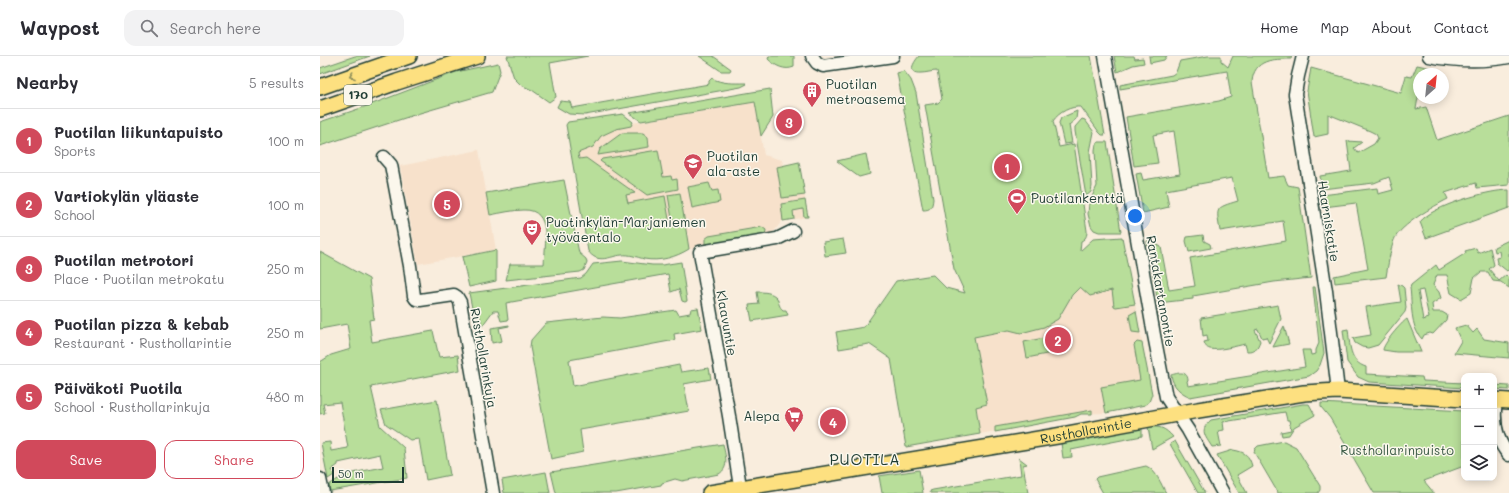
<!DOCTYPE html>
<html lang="en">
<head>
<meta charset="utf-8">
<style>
  :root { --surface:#fff; --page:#f2f2f3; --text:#2b2b33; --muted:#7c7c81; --line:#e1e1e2; --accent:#d1495b }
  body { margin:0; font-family:Mali,sans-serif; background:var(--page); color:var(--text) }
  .controls { position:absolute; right:12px; bottom:12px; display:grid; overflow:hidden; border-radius:8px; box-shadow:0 2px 10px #0003 }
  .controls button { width:36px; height:36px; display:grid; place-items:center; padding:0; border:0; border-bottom:1px solid var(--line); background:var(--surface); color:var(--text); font:20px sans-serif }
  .compass { position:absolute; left:1093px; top:12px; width:36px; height:36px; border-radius:50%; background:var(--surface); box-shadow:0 2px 10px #0003; rotate:27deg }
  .scale { position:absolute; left:12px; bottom:10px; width:72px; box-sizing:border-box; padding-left:4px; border:2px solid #1f3d34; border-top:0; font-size:11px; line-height:14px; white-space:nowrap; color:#1f3d34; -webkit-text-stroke:3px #fbf7ec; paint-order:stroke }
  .you { position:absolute; left:815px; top:160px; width:14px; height:14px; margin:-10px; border:3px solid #fff; border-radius:50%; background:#1a73e8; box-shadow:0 0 0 6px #1a73e833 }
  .badge { display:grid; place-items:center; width:26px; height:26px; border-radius:50%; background:var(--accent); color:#fff; font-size:13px; font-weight:700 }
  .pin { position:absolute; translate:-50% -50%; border:2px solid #fff; box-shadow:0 1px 4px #0006 }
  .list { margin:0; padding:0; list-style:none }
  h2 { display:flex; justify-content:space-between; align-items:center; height:52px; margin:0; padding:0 16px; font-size:17px }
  h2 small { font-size:13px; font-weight:400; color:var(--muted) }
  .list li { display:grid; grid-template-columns:26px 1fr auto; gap:12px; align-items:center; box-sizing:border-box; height:64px; padding:0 16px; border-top:1px solid var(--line) }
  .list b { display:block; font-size:15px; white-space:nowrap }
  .list p { margin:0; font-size:13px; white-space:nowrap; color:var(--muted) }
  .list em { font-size:13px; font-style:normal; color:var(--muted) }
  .actions { display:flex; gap:8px; padding:12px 16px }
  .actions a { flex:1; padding:9px 0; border:1px solid var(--accent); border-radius:12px; text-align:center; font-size:14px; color:var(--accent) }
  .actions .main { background:var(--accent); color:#fff }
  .icon { flex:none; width:22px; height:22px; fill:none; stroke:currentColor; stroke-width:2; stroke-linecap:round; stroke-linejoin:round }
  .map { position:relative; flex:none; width:1189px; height:437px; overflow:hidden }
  header { display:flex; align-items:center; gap:24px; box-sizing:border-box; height:56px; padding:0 20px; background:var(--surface); border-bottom:1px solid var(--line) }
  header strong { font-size:19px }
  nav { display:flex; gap:22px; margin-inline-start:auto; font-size:14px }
  .search { width:280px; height:36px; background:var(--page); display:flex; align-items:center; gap:10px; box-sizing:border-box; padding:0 14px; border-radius:12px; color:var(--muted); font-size:15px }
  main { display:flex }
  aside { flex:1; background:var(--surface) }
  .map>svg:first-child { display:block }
</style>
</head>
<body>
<header>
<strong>Waypost</strong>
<div class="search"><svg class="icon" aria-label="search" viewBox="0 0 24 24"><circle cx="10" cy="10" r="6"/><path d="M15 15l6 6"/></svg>Search here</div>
<nav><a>Home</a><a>Map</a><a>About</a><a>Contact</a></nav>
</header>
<main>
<aside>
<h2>Nearby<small>5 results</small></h2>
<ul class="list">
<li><span class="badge">1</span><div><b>Puotilan liikuntapuisto</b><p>Sports</p></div><em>100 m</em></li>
<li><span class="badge">2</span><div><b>Vartiokylän yläaste</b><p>School</p></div><em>100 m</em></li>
<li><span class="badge">3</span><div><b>Puotilan metrotori</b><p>Place · Puotilan metrokatu</p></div><em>250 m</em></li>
<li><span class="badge">4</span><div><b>Puotilan pizza &amp; kebab</b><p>Restaurant · Rusthollarintie</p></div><em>250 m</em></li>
<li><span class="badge">5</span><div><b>Päiväkoti Puotila</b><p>School · Rusthollarinkuja</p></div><em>480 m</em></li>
</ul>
<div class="actions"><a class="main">Save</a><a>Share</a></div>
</aside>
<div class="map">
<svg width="1189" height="437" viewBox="0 0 1189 437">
  <rect width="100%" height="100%" fill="#f9eddd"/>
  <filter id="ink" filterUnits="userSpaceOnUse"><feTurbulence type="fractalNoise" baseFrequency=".025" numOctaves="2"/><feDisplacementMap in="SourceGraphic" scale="8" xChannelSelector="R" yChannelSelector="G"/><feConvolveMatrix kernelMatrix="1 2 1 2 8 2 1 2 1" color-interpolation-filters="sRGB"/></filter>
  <g filter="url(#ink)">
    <!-- built -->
    <path fill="#f7e1cb" d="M435,46L444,99L462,104L463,109L479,106L488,161L462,165L452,178L369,193L367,175L275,188L254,77Z
      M159,94L176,194L98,208L80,110Z
      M776,205L814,243L832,338L829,346L825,349L786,357L761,358L755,361L660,378L656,351L667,348L654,281L689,274L701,276L738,263L752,239L760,231Z"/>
    <!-- green -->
    <path fill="#b8de9a" stroke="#6c8e67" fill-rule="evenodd" d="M35,0H50L0,18V12Z
      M187,0H268L230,7L236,41L229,46L212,34L201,29L194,22Z
      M379,0H393L411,13L410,15H401Z
      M449,0H474V11C465,15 455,10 448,3Z
      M599,0H771L785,79H782L779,76L761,51C751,50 739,56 733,65L739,91L754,88L767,175C767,179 766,183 761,185L760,195L773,183L802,181L815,248L796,251L794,250L792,234L770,240L760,231L752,239L738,263L724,271L701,277L689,274L654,281L667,348L656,351L660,378L586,391L571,303L549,288L519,293L516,276L544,271L576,225L613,219L626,232L645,237L634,213L605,49L618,47L622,43L617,15C612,15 606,17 601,17C586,18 594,6 599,0Z
      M794,0H814L815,3L823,2L824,7L813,9L797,16Z
      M829,0H847L844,4L830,7Z
      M888,0H901V5L908,11L913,0H972L971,3C953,3 934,3 932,26L948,122L964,120L968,129L978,131L991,222L954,226L873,240V243L838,247L827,185H831L841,191L849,234L875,230L870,202L966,185L963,165L900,175C896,151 895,152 918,145L912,122L846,134L849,151L823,157L816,118L821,117L823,124L860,118L854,75L833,79L838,107L814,110L806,61L899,45L911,41L907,15L800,33V29L852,19L856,16L860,5Z
      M178,7L180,15L172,36L100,57L0,90V66L47,50L136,16Z
      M1097,9L1111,12L1108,18H1099V36L1096,53L1106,51L1117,84L1189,60V129L1157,132L1156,127L1125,137L1128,143C1114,150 1080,169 1074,184C1070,195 1068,209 1066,221L1015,227L1014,220L1048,213L1036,147L1004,151L1002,139L1057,132L1058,138L1073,134L1069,121L1054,127L1002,133L1000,120L1031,115L1027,85L1042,86L1034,92L1038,97L1054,88L1058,82L1056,78L1050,75L1008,58V78L994,81L987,35L991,12L1081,37L1086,20L1092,21Z
      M584,15L591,24L596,37L613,143C612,151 611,154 603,154L577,17Z
      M392,22C401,28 415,27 426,27L427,28L421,31L265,59L249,58L237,51L240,45L250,46L252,52L389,28V25Z
      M450,33L453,61L441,80L435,46L321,65L309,57Z
      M757,55L756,63L749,69L752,87L744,88L739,67L741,62Z
      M303,58L313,66L311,70L296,73L281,80L273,91L258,97L259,103L266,102L315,137L306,139L308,147L345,140L350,169H353L348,139L360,137L369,193C356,201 340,206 324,203C317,201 309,198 302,199C290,200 278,209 268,195L246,69L248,66Z
      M762,63L765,64L774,76L770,96L772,130L771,136L766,140L755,75V71Z
      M302,77H323L328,81L329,91L278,99L280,93Z
      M779,86H787L801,176H779L774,174L771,170L768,158L769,147L777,130L775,94L776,88Z
      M338,94L343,121L351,120L352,124L357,123L358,133L327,139L280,105L282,103Z
      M546,98L550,118L539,121L517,105Z
      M479,106L485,139L462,142L457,111Z
      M244,124L259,197L266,203L267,207L264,214L260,216L186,224L190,208H224C225,190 232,153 204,154C193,154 181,157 170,159L166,137Z
      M389,127L392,135L398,134L400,146L372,152L368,131Z
      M1189,134V152L1106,182L1100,166C1112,150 1168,134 1189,134Z
      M485,144L488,161H484L483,153L473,155L474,163L463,165L461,148Z
      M442,171L446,174L445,180L385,190V183L389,180Z
      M883,179L884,185L890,188L891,192L869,196L866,185L867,181Z
      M523,183L526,197L505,200L503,186Z
      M1189,184V213L1187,215L1177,207L1176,202L1180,201L1179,195L1175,196L1174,191Z
      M1156,192L1158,197L1170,192L1174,209L1169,213L1179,225L1186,219L1189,222V232L1181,226L1173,225L1168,216H1161L1154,222L1151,237L1141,243L1131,237L1127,219H1117L1113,229L1119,236L1121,242L1112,248L1113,256H1122L1127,259L1126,264L1113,278L1110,277L1104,279L1102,283C1090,271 1092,247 1090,232L1091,229L1116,209L1119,214L1146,197L1145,195ZM1103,234L1109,262L1103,264L1098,235Z
      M176,194V225L149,231L142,201Z
      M0,196L49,223L54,263L49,264L52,286L113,275L119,301L138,299L140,314L51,331L60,370L84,392L87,422L10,435L9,429C28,415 41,416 63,411L60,398L18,407V409L11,414L14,419L8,423L1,387L10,386L11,395L28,392L20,346L3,348L5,357L0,358V306L11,299L31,293L27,268L0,273Z
      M302,205L332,209H342L361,206L367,245L365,246L362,245L359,233L351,236L348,218L186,247L188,264L181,265L178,255H173L162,270L160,260L154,262L149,237L261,222L266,218L273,208Z
      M1078,228L1082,230L1084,232L1086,252L1085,256L1058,289L1048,292L1042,291L1035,287L1033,282L1051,279L1046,251L1081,246Z
      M993,231H995L1004,297L1000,309L996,315L989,320L870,341C860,336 853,331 851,319C858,317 867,314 868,324L867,325L868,330L985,311L982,294H990L991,299L996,298V294L999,287Z
      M437,236C444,236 452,236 457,242C459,247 459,251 463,254H466L468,259L432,265L429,249L439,248Z
      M958,249L961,263L949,287L946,281L942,282L938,273L935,274L940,285C937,293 935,295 927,295L925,288C917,290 897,295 890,293C886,292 885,289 884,286L888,285L887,279L883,280L881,262Z
      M378,252L382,273L354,278L355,284L249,304L253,330L359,309L361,316L389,312L391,323L364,328L369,355L260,374L263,396L231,403L210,291L211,284L226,267L283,261L300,262L356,254L359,259L370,257L371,253Z
      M816,255L820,277L812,276L809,259Z
      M1087,263L1101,296H1076L1063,294C1063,288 1081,267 1087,263Z
      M189,269V270L179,272L182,285L172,287L171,272Z
      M1146,269L1153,277L1157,273L1164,283L1189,287V302L1134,297L1141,285L1135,272Z
      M964,270L969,288L953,291Z
      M1028,273C1030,288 1029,306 1046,311V318L1102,321L1103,325L1144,327V332L1049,326L1038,321L1027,306L1023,274Z
      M743,278L746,294L707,302L704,286Z
      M817,286L822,287L832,338L829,346L825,349L786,357L781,331L820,324L814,289Z
      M1174,329L1189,330V334L1174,333Z
      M117,344L130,419L106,424L99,383L90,384L66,368L61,354Z
      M1001,347L1144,355V410L1104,425L1114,437H1054L1010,362L1001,351Z
      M983,348H989L995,359L974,371L969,379L962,380L961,376L971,374L969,364H967L965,356L903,366L904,374L898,375L901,390L892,391C885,380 879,374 891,364Z
      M772,354V358H761L755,361L675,376V371Z
      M828,371C840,370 845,372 853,381L832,393Z
      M822,372V380L751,394L752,401L743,402L741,387Z
      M855,385L885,437H878L850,388Z
      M964,385L976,391L1000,430V434L998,437H958L934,396L935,393L938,390Z
      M403,388C405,399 410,411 399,418L362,425L355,423L342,427L341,429L296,437H236L231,416Z
      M913,394C925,396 929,399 932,410L917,419L927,437H919L897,399Z
      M699,402L707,408L703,409L708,437H611L610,435L613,434L701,419Z
      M826,410C836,414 841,428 846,437H783L775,423L777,421Z
      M599,414L603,437H562L559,420Z
      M226,416L230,437H184L182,424Z"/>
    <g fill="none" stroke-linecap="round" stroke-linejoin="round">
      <defs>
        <path id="minor" d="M492,0L497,7L503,10L573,0
          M785,0L834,279L846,341L868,374L903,437
          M983,0L978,20L975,38L1006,235L1018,335
          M1109,0C1135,5 1163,6 1189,1
          M64,101L71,109L90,210L94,240L96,243L100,244L134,239L137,241L140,246L173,437
          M1176,345C1173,364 1176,384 1189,399
          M0,423L3,437
          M421,437L409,360L380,196L457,183L473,175"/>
        <g id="major">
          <path d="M0,31L89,0"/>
          <path d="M0,53L77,26L157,0"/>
          <path d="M1174,344L1189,345"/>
          <path id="s1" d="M390,437L737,380L878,354L984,337L1018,335L1144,343"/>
        </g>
      </defs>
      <!-- minor casing -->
      <use href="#minor" stroke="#1f3d34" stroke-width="15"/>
      <!-- major casing -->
      <use href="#major" stroke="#1f3d34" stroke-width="18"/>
      <!-- minor -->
      <use href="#minor" stroke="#fbf7ec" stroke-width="12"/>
      <!-- major -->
      <use href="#major" stroke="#fde080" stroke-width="15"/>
    </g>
    <!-- one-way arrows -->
    <defs><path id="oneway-chevron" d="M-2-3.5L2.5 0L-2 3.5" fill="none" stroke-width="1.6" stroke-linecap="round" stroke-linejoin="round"/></defs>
    <use stroke="#8e8e5a" href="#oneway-chevron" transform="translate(32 20) rotate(160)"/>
  </g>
  <!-- icons -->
  <defs>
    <symbol id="building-pin" viewBox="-11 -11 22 30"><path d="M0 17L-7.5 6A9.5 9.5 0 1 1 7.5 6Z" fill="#d1495b" stroke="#fbf7ec"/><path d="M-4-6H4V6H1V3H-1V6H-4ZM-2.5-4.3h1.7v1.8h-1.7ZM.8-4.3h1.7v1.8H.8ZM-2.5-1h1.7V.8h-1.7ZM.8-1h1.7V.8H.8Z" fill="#fff"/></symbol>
    <symbol id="school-pin" viewBox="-11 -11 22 30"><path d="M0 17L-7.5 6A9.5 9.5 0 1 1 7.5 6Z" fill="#d1495b" stroke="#fbf7ec"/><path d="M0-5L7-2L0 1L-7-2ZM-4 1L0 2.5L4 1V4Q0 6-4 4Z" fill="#fff"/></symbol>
    <symbol id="stadium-pin" viewBox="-11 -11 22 30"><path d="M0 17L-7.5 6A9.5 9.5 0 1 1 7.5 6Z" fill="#d1495b" stroke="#fbf7ec"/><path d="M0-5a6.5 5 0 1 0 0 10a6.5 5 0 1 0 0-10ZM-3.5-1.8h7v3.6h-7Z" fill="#fff"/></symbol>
    <symbol id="theatre-pin" viewBox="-11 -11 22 30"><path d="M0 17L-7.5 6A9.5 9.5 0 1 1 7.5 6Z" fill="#d1495b" stroke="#fbf7ec"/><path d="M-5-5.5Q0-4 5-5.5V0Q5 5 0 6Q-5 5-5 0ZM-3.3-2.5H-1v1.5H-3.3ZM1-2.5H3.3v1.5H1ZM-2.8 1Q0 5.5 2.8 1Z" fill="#fff"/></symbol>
    <symbol id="supermarket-pin" viewBox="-11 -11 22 30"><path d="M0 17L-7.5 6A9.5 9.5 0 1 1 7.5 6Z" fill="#d1495b" stroke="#fbf7ec"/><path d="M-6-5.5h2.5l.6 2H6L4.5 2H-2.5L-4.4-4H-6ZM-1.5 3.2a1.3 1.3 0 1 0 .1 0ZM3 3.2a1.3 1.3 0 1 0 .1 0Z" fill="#fff"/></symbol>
  </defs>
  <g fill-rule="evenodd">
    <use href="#building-pin" x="481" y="24" width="22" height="30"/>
    <use href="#school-pin" x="362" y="96" width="22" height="30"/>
    <use href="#stadium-pin" x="686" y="131" width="22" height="30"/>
    <use href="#theatre-pin" x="201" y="162" width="22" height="30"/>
    <use href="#supermarket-pin" x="463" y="349" width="22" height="30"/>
  </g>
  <g text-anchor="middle" stroke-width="3" stroke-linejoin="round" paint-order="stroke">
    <!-- shield labels -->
    <rect fill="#fbf7ec" stroke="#61756b" stroke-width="1" x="24" y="29" width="28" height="20" rx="3"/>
    <g font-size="12" font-weight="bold" fill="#1f3d34">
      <text x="38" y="43">170</text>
    </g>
    <!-- poi labels -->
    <g font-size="13" fill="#1f3d34" stroke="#fbf7ec" text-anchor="start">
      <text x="506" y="33">Puotilan<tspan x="506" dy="15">metroasema</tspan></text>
      <text x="387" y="105">Puotilan<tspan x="387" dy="15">ala-aste</tspan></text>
      <text x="711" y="147">Puotilankenttä</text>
      <text x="226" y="171">Puotinkylän-Marjaniemen<tspan x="226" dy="15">työväentalo</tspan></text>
      <text x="460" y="365" text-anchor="end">Alepa</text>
    </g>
    <!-- street labels -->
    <g font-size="13" fill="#1f3d34" stroke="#fbf7ec">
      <text transform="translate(1009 165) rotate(81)" y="5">Haarniskatie</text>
      <text transform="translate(841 235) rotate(80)" y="5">Rantakartanontie</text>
      <text transform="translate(407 267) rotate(80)" y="5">Klaavuntie</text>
      <text transform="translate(164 302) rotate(80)" y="5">Rusthollarinkuja</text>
      <text dy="5" stroke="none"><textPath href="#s1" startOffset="381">Rusthollarintie</textPath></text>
    </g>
    <!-- park labels -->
    <g font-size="13" fill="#3e5d48" stroke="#fbf7ec">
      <text x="1077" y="399">Rusthollarinpuisto</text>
    </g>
    <!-- quarter labels -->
    <g font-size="15" letter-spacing="1" fill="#1f3d34" stroke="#fbf7ec">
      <text x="545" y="409">PUOTILA</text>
    </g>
  </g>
</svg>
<div class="controls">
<button>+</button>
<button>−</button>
<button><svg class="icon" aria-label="layers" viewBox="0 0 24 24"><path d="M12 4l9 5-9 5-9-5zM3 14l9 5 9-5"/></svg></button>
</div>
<svg class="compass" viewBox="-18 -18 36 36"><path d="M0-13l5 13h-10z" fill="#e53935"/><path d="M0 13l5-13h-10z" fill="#7c7c81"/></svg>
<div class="scale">50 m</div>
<div class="you"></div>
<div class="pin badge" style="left:687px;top:111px">1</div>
<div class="pin badge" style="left:738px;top:284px">2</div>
<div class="pin badge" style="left:469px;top:66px">3</div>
<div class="pin badge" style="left:513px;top:366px">4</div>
<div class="pin badge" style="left:127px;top:148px">5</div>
</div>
</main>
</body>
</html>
